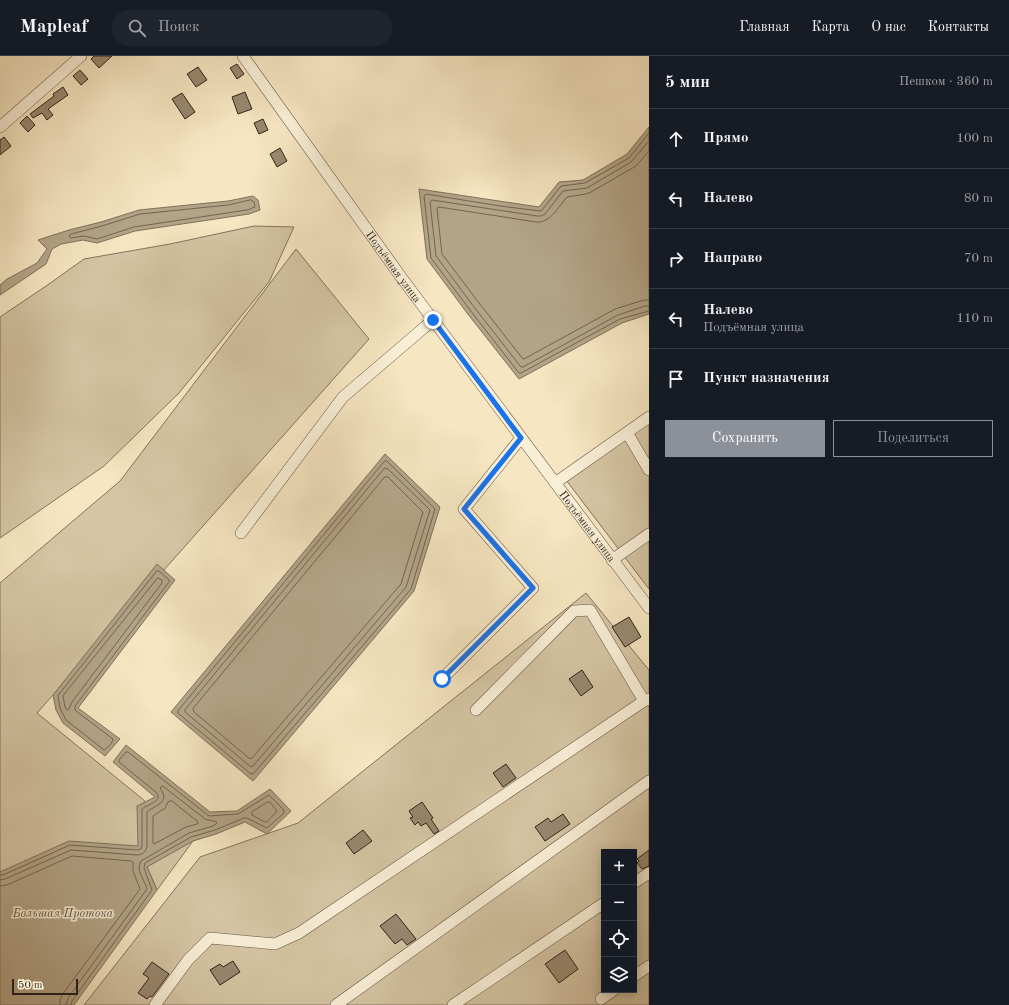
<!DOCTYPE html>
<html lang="ru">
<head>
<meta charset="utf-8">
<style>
  :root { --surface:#171b24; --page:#20242c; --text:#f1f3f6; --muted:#9ea1a6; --line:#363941; --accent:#8c9099 }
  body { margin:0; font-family:"Old Standard TT",serif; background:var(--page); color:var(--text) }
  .controls { position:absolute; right:12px; bottom:12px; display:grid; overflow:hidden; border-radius:0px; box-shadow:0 2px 10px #0003 }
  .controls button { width:36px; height:36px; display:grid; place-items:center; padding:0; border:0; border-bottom:1px solid var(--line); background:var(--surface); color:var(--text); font:20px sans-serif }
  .scale { position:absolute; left:12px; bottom:10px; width:66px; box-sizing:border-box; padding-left:4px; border:2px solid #322318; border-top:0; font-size:11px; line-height:14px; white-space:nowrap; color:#322318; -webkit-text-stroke:3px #f9efd7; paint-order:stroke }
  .stop { position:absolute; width:12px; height:12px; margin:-9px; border:3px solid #1a73e8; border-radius:50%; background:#fff }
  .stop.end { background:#1a73e8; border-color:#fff; box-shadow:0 1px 4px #0008 }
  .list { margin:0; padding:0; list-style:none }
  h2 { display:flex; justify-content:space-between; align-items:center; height:52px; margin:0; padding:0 16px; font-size:17px }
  h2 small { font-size:13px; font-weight:400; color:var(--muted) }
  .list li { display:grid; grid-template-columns:26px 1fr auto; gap:12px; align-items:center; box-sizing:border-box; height:60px; padding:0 16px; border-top:1px solid var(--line) }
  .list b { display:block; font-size:15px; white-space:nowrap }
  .list p { margin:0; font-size:13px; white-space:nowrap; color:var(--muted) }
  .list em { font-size:13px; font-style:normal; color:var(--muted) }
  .actions { display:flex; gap:8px; padding:12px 16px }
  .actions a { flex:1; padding:9px 0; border:1px solid var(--accent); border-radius:0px; text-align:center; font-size:14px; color:var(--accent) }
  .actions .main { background:var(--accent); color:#fff }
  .icon { flex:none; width:22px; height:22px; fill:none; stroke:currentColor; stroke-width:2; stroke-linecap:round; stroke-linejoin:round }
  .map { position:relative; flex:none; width:649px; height:949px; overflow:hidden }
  header { display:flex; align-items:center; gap:24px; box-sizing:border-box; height:56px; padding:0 20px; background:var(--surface); border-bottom:1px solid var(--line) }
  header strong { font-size:19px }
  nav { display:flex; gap:22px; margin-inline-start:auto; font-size:14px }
  .search { width:280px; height:36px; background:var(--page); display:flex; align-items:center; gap:10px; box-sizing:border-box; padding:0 14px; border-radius:22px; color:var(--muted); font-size:15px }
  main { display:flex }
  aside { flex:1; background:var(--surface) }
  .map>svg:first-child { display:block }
</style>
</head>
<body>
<header>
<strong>Mapleaf</strong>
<div class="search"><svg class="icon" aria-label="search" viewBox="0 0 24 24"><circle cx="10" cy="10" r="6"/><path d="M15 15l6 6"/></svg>Поиск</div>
<nav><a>Главная</a><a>Карта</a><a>О нас</a><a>Контакты</a></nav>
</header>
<main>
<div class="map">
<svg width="649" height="949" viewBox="0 0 649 949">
  <rect width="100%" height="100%" fill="#f6e6c1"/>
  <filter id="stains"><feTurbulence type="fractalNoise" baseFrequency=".005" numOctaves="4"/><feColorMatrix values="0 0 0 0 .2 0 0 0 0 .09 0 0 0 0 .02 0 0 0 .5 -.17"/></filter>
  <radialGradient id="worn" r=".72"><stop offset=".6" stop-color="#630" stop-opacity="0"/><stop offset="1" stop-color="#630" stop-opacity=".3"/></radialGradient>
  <!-- green -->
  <path fill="#d5c5a4" stroke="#84745e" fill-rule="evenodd" d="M254,170L294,171L269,226L179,337L104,410L0,482V261L49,228L84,203L170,188Z
    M296,193L369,283L37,657L140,741L163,760L193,785L157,834L138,790L0,816V527L120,425Z
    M649,358V533L563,420Z
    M586,537L649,614V949H84L200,801L298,767ZM604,796H634V934H604Z"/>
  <!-- water -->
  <path fill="#b3a488" stroke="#7f705b" d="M649,71V258L622,267L519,323L467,257L427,203L419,133L539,151L559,126L583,124L627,98Z
    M253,140L258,144L260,154L249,158L135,175L97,187L83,184L61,188L52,193L46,208L0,239V229L7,223L37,207L47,193L38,184L69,174L101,166L139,154L228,145Z
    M385,398L440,451L414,535L253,725L171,656Z
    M157,508L175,524L78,652L120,683L105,700L63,667L56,654L53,639Z
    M126,689L210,756L237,755L270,733L291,755L267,778L245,766L216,778L193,785L147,811L157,834L74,949H0V816L69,785L138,790L137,750L155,741L113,706Z"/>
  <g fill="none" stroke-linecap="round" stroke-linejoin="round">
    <!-- shore -->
    <path stroke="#726450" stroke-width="1" d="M649,77L629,102L585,127L561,130L542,154L540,155L500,150L426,138L424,140L431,202L470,254L519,317H521L620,263L649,255
      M649,85L631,106L587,132L563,135L545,158L541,160H537L432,144L430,146L436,200L474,251L521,311H523L618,259L645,250H649
      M649,95L636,110L591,136L586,138L567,141C558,151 551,167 536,166L439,151L437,152V153L442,198L479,247L523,303H524L615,253L644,244H649
      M251,144L254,146L255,151L247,154L134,171L97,183L84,180L71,182L69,180L71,178L102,170L140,158L228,149Z
      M385,405H387L435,453L411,533L254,717L251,718L178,657V655Z
      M385,412L388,413L430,454L406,531L253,710L251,711L185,656V654Z
      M385,421H388L423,456L401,528L252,702L250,703L194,656L193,653Z
      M157,515H159L169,524V526L75,650V653L76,655L113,683C113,686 107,693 104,694L66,664L60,652L58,640Z
      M158,522L162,524V527L72,646L69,653L67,654L65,651L63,640Z
      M169,745H172L197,765L198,767L197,768L186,771L154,788L153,787V760L165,752Z
      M268,746H270L277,755L267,766H265L252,759V756Z
      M0,819H3L70,789L137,794L141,793L142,789V753C148,748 162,746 157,737L119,706V704L126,696H128L209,760L238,758L269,739L284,754V757L267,772L247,762H244L215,774L191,781L145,807L144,812L152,834L72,945L71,949
      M0,824L5,823L71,794L137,799C142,799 146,796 147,790V756C155,749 171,747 160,732L162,730L164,731L205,763C209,765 213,764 217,766L216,768L213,770L189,777L141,805C135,814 145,824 147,833L68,942L66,949
      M0,830L7,829L72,800L131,805L133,806V815L140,833L62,939L60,944V949"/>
  </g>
  <!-- building -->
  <path fill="#988870" stroke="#322318" d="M94,0H112L99,12L91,3Z
    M237,8L244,18L237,23L230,12Z
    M198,11L207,24L196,31L187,18Z
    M80,14L88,23L81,29L73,20Z
    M63,31L68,39L48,53L53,59L47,64L42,57L33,62L30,58L54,40L53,38Z
    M245,36L252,53L238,58L232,41Z
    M182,37L195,56L185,63L172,43Z
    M27,60L35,69L28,76L20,67Z
    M263,63L268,74L259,78L254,67Z
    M4,81L11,90L0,99V84Z
    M280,92L287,105L277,111L270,98Z
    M629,561L641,581L625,591L612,571Z
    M582,614L593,631L581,640L569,623Z
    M506,708L516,722L503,731L493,717Z
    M422,746L433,762L431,763L439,775L434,778L426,767L421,770L418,766L415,769L410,762L413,761L409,755Z
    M563,758L570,768L545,785L535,771L548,762L551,766Z
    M363,774L372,785L354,798L346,787Z
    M649,794V810L642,813L637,807L639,805L637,803Z
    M396,858L416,883L407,889L402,883L395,888L380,870Z
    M565,894L578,913L559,927L545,908Z
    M233,905L240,916L220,929L210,914L220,908L223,911Z
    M152,906L169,918L152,941L150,940L147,943L138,937L149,922L143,918Z"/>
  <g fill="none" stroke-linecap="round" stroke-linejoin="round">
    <defs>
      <g id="minor">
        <path id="s1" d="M243,0L401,221L649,552"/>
        <path d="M0,71L81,0"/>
        <path d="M629,380L649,414"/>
        <path d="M555,427L649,361"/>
        <path d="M241,477L343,341L433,264"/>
        <path d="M612,504L649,478"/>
        <path d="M442,623L533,532L464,453L521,382"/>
        <path d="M476,654L574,555L590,554L644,645"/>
        <path d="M634,827L649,817"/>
        <path d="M634,920L649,910"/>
        <path d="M601,943L614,934"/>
        <path d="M155,949L188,904L210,882L275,888L299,877L644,645L649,643"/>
        <path d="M336,949L649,725"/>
        <path d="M453,949L604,847"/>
      </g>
    </defs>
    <!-- minor casing -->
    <use href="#minor" stroke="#635442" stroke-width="12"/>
    <!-- minor -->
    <use href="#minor" stroke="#f9efd7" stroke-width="11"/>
  </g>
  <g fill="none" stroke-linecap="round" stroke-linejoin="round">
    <!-- route -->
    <path stroke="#1a73e8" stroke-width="5" d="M433,264L521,382L464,453L533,532L442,623"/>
  </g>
  <g text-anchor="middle" stroke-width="3" stroke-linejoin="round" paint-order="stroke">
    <!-- street labels -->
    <g font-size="11" fill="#322318" stroke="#f9efd7">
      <text dy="4" stroke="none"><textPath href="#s1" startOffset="259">Подъёмная улица</textPath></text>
      <text dy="4" stroke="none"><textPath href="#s1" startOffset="583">Подъёмная улица</textPath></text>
    </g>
    <!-- water labels -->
    <g font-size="12" font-style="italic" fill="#5f503f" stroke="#f9efd7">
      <text x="63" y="861">Большая Протока</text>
    </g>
  </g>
  <rect width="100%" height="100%" filter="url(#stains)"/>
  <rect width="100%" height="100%" fill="url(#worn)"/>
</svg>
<div class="controls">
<button>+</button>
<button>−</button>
<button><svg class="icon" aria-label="locate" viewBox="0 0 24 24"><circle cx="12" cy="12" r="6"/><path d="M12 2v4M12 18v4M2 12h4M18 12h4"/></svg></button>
<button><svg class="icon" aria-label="layers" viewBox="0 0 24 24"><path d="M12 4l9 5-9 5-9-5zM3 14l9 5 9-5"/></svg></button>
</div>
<div class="scale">50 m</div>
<div class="stop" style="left:442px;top:623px"></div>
<div class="stop end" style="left:433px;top:264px"></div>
</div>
<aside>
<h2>5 мин<small>Пешком · 360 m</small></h2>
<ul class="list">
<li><svg class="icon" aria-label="ahead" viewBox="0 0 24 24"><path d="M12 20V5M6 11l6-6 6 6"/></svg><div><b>Прямо</b></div><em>100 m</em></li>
<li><svg class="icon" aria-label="left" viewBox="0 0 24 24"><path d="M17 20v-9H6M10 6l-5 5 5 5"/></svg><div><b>Налево</b></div><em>80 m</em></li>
<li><svg class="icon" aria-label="right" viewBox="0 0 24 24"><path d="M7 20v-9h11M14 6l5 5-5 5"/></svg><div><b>Направо</b></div><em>70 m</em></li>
<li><svg class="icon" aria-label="left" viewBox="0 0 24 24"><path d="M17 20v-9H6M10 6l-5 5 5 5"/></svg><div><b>Налево</b><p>Подъёмная улица</p></div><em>110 m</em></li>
<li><svg class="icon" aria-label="arrive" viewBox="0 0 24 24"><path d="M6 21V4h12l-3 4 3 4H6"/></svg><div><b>Пункт назначения</b></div></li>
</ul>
<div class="actions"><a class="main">Сохранить</a><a>Поделиться</a></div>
</aside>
</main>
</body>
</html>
